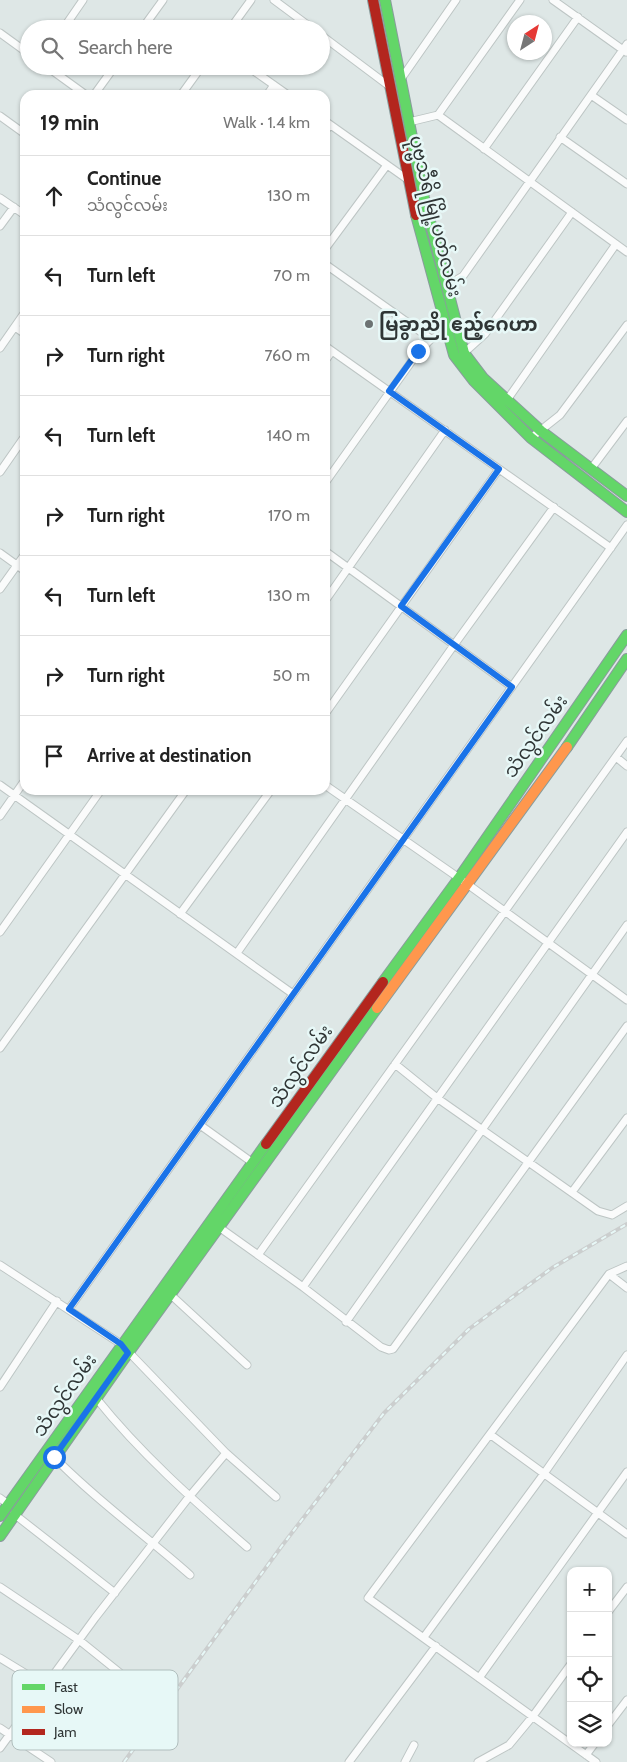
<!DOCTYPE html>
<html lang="en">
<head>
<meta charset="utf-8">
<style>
  :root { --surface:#fff; --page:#f2f2f2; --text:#222; --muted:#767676; --line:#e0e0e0 }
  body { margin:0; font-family:Cabin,"Noto Sans Myanmar",sans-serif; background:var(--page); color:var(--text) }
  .controls { position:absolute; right:15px; bottom:15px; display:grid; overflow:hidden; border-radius:10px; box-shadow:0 1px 4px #0004 }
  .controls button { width:45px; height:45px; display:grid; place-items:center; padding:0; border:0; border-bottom:1px solid var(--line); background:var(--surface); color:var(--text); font:25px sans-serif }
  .compass { position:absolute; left:507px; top:15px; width:45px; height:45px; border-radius:50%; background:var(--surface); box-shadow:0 1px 4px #0004; rotate:36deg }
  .stop { position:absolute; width:15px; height:15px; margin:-11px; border:4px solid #1a73e8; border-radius:50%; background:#fff }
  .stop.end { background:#1a73e8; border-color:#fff; box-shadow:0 1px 5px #0008 }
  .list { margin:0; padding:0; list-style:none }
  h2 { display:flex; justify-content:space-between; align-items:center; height:65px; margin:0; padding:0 20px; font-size:21px }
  h2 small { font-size:16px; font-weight:400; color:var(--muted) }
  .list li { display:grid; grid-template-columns:32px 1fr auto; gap:15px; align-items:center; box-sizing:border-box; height:80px; padding:0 20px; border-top:1px solid var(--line) }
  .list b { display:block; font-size:19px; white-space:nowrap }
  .list p { margin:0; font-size:16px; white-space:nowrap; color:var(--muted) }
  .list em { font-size:16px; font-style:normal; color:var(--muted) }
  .icon { flex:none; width:28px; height:28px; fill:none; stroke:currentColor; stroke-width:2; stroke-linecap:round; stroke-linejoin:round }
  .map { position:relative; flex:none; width:627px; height:1762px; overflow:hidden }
  .search { position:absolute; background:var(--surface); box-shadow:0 1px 4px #0004; left:20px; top:20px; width:310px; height:55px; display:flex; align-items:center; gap:12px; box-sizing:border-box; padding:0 18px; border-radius:28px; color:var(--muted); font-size:19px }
  .panel { position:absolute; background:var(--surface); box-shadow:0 1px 4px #0004; left:20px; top:90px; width:310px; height:705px; border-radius:15px }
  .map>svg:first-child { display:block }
</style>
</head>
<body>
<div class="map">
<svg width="627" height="1762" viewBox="0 0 627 1762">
  <rect width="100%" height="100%" fill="#dee7e6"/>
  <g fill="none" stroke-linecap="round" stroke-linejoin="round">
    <defs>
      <path id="street" d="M274,0L313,29
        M553,0L626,52
        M63,29L83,0
        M142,29L163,0
        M230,29L251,0
        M0,33L29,54
        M321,35L389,86
        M46,66L86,95
        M247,66L288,95
        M401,79L456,0
        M94,95L115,66
        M181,95L202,66
        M267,95L274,85
        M591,95L627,120
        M438,115L627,252
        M0,116L25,134
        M325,121L407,179
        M409,122L438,115L520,0
        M325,131L330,125
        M560,137L627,184
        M484,149L578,17
        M0,198L25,215
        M0,226L14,207
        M325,249L387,165
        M325,264L431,339
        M445,282H453L463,276L627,44
        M15,327L25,334
        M325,346L611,548
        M0,348L25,312
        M464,353L485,334L572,212
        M325,361L332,351
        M507,400L616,244
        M531,438L560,415L627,325
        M591,469L627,421
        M0,472L25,436
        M325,483L419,351L431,339L447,333
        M325,551L512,687
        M0,553L25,571
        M0,589L25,554
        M325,601L445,430
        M325,714L499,469
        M616,757L627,766
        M0,785L293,994
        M325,785L459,878L627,1000
        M0,816L25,780
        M180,914L271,790
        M0,932L101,790
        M237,953L454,645L554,507
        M0,1048L186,790
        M395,1064L437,1098L598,1211L612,1215L627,1206
        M200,1125L253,1163
        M572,1192L627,1118
        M216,1225L303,1287L381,1347L389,1350L393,1349L627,1026
        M258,1255L627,741
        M0,1265L121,1344L226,1453L276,1497
        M609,1274L627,1288
        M303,1287L627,832
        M171,1295L247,1365
        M69,1309L627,525
        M346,1322L627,925
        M0,1387L57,1301
        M96,1398C141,1454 193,1500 247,1547
        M491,1435L627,1534
        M54,1457C96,1500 145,1535 190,1575
        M0,1498L8,1504
        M14,1514L115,1593
        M0,1587L79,1640L120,1673
        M608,1612L627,1587
        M424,1637L543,1475L627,1355
        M0,1658L46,1686L99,1724
        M479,1678L627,1472
        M608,1725L627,1700
        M0,1728L51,1762
        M0,1748L95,1618L189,1497L226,1453
        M586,1755L595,1743
        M349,1762L436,1646
        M405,1762L414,1745
        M478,1762L509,1745L533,1716L571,1664
        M596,1762L368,1598L609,1274L627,1266"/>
      <path id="fast" d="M385,0L424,198L464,353L483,378L541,431L627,496
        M416,215L454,355L474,381L531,438L627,512
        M567,747L627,659
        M383,982L459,878L627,635
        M0,1516L266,1144
        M0,1536L128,1353L377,1008"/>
      <path id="slow" d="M377,1008L567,747"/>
      <path id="jam" d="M373,0L416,215
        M266,1144L383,982"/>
    </defs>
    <!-- street casing -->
    <use href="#street" stroke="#bdc5c4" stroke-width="9"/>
    <!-- fast casing -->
    <use href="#fast" stroke="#899c9c" stroke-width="12"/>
    <!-- slow casing -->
    <use href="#slow" stroke="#899c9c" stroke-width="12"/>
    <!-- jam casing -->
    <use href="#jam" stroke="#899c9c" stroke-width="12"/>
    <!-- street -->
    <use href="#street" stroke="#fafbfb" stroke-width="7"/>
    <!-- fast -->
    <use href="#fast" stroke="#63d668" stroke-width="10"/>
    <!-- slow -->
    <use href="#slow" stroke="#ff974d" stroke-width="10"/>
    <!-- jam -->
    <use href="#jam" stroke="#b3261e" stroke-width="10"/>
    <defs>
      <path id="rail" d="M124,1762L281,1547L384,1413L469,1329L552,1268L627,1224"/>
    </defs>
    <!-- rail casing -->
    <use href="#rail" stroke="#cbcece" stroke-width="4"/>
    <!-- rail -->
    <use href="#rail" stroke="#e7f8f7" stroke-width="2" stroke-dasharray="5.5" stroke-linecap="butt"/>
  </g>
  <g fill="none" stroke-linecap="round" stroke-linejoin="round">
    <!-- route -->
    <path stroke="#1a73e8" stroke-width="6" d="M54,1457L128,1353L121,1344L69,1309L512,687L401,606L499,469L389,391L418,351"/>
  </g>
  <!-- markers -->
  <circle fill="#6c7373" stroke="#e7f8f7" stroke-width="2" cx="369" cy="324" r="5"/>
  <g text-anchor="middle" stroke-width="5" stroke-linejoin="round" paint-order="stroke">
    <!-- street labels -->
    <g font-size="19" fill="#2f3535" stroke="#e7f8f7">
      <text transform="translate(436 216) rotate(76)" y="7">ပုဗ္ဗသီရိ မြို့ပတ်လမ်း</text>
      <text transform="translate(535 736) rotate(-55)" y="7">သံလွင်လမ်း</text>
      <text transform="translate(300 1066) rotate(-55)" y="7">သံလွင်လမ်း</text>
      <text transform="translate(64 1395) rotate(-55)" y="7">သံလွင်လမ်း</text>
    </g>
    <!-- poi labels -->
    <g font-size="19" font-weight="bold" fill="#2f3535" stroke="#e7f8f7" text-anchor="start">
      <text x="379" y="331">မြခွာညို ဧည့်ဂေဟာ</text>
    </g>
  </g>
  <!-- legend -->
  <rect x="12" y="1670" width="166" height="80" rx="8" fill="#e7f8f7" stroke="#b0bebd" stroke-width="1"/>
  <rect x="22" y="1684" width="23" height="6" fill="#63d668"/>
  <rect x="22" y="1706" width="23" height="7" fill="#ff974d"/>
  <rect x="22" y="1729" width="23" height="6" fill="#b3261e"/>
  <g font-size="14" fill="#2f3535">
    <text x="54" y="1692">Fast</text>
    <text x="54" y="1714">Slow</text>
    <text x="54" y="1737">Jam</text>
  </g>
</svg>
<div class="controls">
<button>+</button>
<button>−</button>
<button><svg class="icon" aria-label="locate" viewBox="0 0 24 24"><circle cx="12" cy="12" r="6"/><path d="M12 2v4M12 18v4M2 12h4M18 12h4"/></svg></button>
<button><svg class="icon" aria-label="layers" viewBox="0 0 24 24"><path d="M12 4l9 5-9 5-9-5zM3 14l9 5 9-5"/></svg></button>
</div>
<svg class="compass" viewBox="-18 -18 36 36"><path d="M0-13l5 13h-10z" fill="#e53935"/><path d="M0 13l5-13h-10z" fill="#767676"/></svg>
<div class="stop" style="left:54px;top:1457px"></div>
<div class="stop end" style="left:418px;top:351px"></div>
<div class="search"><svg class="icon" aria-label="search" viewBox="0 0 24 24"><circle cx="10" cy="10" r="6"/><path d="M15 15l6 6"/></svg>Search here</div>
<section class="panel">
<h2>19 min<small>Walk · 1.4 km</small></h2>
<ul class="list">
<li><svg class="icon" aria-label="ahead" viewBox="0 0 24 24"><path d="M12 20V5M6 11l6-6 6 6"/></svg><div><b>Continue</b><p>သံလွင်လမ်း</p></div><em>130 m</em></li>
<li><svg class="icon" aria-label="left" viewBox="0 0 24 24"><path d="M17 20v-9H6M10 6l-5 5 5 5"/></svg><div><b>Turn left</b></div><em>70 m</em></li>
<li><svg class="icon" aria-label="right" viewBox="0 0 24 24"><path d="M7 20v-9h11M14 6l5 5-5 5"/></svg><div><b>Turn right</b></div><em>760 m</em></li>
<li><svg class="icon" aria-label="left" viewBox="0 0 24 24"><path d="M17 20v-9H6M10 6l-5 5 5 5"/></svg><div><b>Turn left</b></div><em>140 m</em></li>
<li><svg class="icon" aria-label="right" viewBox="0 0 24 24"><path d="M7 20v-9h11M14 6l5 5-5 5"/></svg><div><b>Turn right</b></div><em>170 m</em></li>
<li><svg class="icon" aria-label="left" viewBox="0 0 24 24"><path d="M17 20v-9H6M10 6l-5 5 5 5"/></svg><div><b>Turn left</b></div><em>130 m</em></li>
<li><svg class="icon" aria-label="right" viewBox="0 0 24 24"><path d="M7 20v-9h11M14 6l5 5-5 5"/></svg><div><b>Turn right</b></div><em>50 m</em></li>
<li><svg class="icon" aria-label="arrive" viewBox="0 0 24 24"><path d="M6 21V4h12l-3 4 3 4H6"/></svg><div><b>Arrive at destination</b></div></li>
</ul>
</section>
</div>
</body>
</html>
